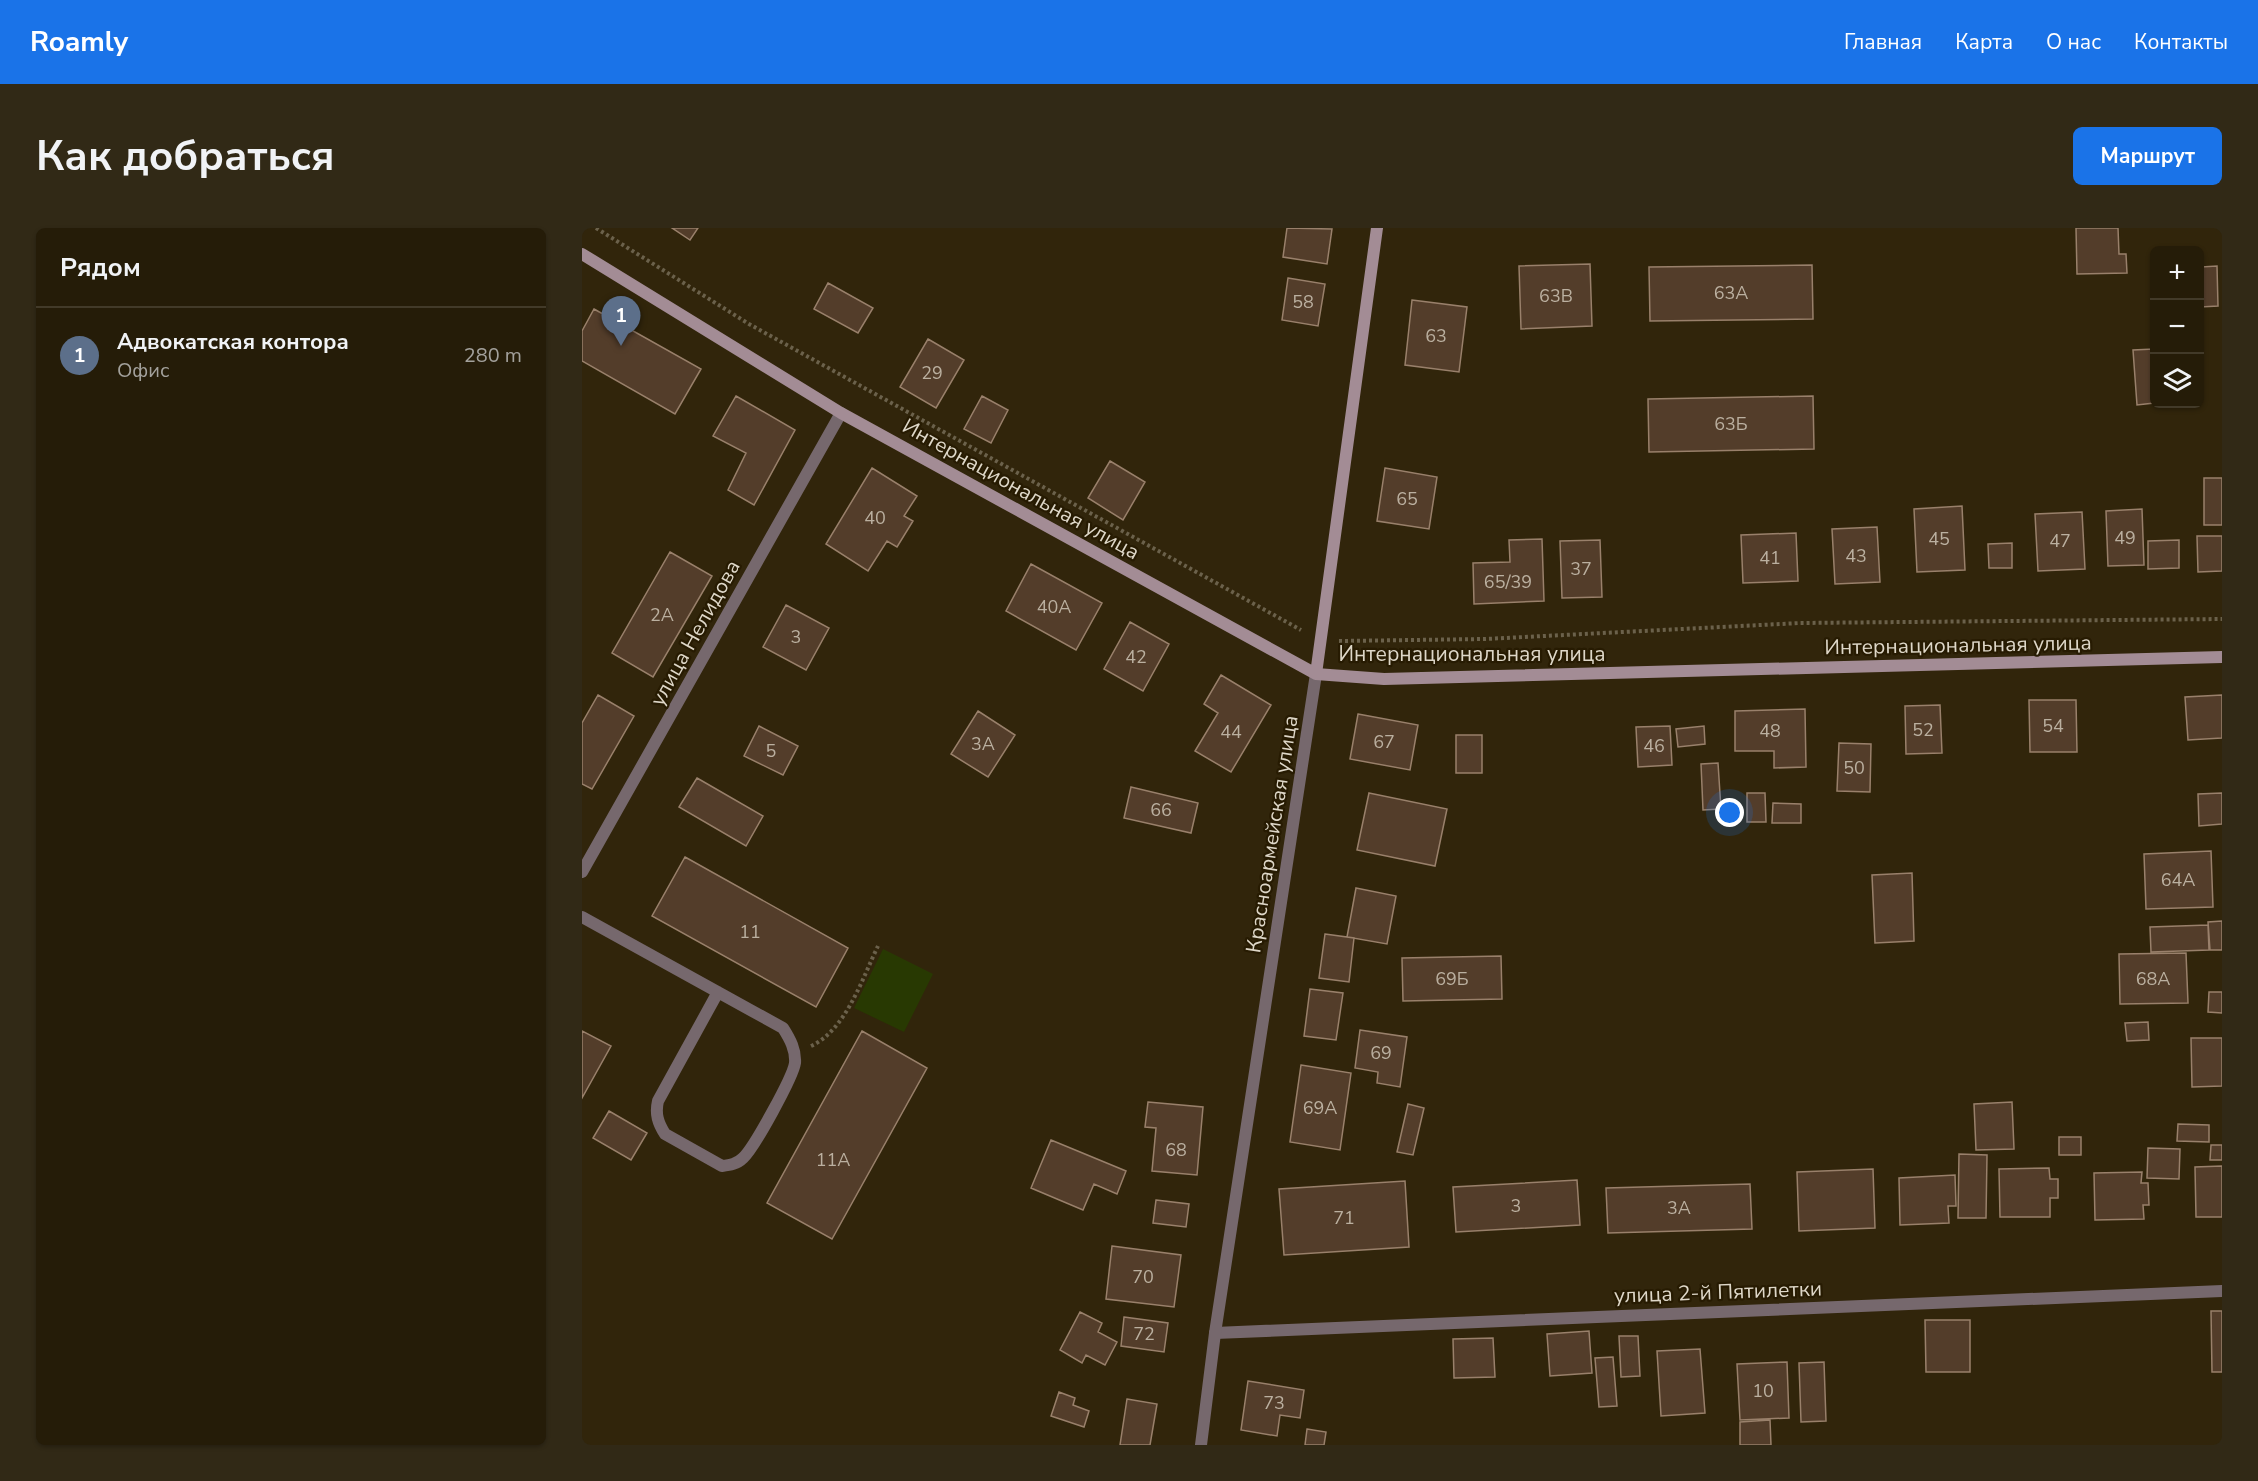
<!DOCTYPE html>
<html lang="ru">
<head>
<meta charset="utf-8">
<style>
  :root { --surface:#251c08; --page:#312916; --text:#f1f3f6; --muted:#a3a19c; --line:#423a29; --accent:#1a73e8 }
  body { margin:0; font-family:"Nunito Sans",sans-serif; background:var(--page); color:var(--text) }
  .controls { position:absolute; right:18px; top:18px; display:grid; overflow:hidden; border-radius:9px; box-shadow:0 2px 4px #0004 }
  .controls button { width:54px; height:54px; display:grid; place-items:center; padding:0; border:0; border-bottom:2px solid var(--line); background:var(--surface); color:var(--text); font:30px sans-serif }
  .you { position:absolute; left:1148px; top:585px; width:21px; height:21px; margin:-15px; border:4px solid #fff; border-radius:50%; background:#1a73e8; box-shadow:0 0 0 9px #1a73e833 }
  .badge { display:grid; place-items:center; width:39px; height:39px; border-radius:50%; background:var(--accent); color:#fff; font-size:20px; font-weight:700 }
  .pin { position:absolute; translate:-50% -50px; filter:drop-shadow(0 2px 3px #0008) }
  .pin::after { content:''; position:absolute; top:32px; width:21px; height:18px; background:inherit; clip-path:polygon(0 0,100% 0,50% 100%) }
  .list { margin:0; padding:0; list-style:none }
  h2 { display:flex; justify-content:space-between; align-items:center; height:78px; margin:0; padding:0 24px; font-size:26px }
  h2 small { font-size:20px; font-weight:400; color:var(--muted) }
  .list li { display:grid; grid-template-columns:39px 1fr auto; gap:18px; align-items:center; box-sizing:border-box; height:96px; padding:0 24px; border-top:2px solid var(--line) }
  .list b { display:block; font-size:22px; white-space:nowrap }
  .list p { margin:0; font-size:20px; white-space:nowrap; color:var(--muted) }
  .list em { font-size:20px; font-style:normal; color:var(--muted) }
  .icon { flex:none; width:33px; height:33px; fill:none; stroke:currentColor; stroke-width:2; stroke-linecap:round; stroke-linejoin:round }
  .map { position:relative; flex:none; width:1640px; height:1217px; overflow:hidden; border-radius:9px }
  header { display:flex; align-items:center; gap:36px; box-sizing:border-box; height:84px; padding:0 30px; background:var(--accent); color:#fff }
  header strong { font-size:28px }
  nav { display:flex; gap:33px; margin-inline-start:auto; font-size:21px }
  .intro { display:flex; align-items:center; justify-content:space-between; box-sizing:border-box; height:144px; padding:0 36px }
  h1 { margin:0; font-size:42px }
  .button { padding:15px 27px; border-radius:9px; background:var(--accent); color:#fff; font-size:21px; font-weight:700 }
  main { display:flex; gap:36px; padding:0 36px }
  aside { flex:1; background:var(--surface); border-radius:9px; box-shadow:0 2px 4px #0004 }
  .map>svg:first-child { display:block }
</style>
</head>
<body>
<header>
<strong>Roamly</strong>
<nav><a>Главная</a><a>Карта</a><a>О нас</a><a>Контакты</a></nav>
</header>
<div class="intro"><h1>Как добраться</h1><a class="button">Маршрут</a></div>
<main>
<aside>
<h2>Рядом<small></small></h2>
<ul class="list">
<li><span class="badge" style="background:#5c6f8a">1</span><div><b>Адвокатская контора</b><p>Офис</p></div><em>280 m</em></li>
</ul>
</aside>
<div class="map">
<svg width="1640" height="1217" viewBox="0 0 1640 1217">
  <rect width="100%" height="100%" fill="#31250b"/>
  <!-- green -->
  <path fill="#283902" d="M301,721L351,746L322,804L272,780Z"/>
  <!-- building -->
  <path fill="#533d2a" stroke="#99806b" stroke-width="1.5" d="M90,0H116L108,12Z
    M705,0L750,1L745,36L701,29Z
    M1494,0H1536L1537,26H1544L1545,45L1495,46Z
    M1618,26L1619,39L1635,38L1636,78L1618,79Z
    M1008,36L1010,98L939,101L937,38Z
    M1230,37L1231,91L1068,93L1067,39Z
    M706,50L743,56L736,98L700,92Z
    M246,55L291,80L276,105L232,81Z
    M830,72L885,79L877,144L823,137Z
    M12,81L119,141L93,186L0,133V103Z
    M346,111L382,132L354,180L318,159Z
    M1572,121V175L1555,177L1551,122Z
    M154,168L213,202L172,277L146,262L164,225L131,208Z
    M400,168L426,182L409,215L382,201Z
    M1231,168L1232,221L1067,224L1066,171Z
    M528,233L563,254L541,292L506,270Z
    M290,240L335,268L322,288L331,293L315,319L305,313L286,343L244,316Z
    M803,240L855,249L847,301L795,293Z
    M1622,250H1640V297H1622Z
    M1380,278L1383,342L1335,344L1332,281Z
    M1560,281L1562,337L1526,338L1524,283Z
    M1500,284L1503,341L1456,343L1453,286Z
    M1295,299L1298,354L1253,356L1250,301Z
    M1214,305L1216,353L1161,355L1159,307Z
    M1615,308H1640V343L1616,344Z
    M960,311L962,373L892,376L891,335L928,334L927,312Z
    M1018,312L1020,369L980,370L978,313Z
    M1597,312V340L1566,341V313Z
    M1430,315V340H1407L1406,316Z
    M88,324L130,348L71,449L30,425Z
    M449,336L520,375L494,422L424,383Z
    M204,377L247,400L224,442L181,419Z
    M548,394L587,416L561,463L522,441Z
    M639,447L689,477L649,544L613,523L636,485L622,476Z
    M16,467L52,488L10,561L0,556V495Z
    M1640,467V510L1606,512L1603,469Z
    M1447,472H1494L1495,524H1448Z
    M1358,477L1360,525L1324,526L1323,478Z
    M1223,481L1224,539L1192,540V523H1153V483Z
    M396,483L433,507L406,549L369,526Z
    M776,486L836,497L828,542L768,531Z
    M177,498L216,518L201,547L162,528Z
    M1088,498L1090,537L1056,539L1054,499Z
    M1122,498L1123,516L1096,519L1094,501Z
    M874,507H900V545H874Z
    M1257,515L1289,516L1288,564L1255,563Z
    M1136,535L1139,581L1121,582L1119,536Z
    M115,550L181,588L164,618L97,579Z
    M549,559L616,575L609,605L542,590Z
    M787,565L865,581L853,638L775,622Z
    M1165,565H1183L1184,594H1165Z
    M1640,565V596L1617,598L1616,566Z
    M1191,575L1219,576V595H1190Z
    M1629,623L1631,679L1564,681L1562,626Z
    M103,629L266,720L234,779L70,688Z
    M1330,645L1332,713L1293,715L1290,647Z
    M774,660L814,668L805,716L765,709Z
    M1640,693V722H1628L1626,694Z
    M1626,697L1627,722L1569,724L1568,699Z
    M743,706L772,710L767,754L737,750Z
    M1604,725L1606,775L1538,776L1537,726Z
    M919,728L920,771L821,773L820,730Z
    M728,761L761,765L754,812L722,808Z
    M1627,764H1640V785L1626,784Z
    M1566,794L1567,812L1545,813L1543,795Z
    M778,802L825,809L818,859L795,855L796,844L773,840Z
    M0,803L29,818L0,870Z
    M280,803L345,840L250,1011L185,975Z
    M1609,810H1640V858L1610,859Z
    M719,837L769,845L758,922L708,914Z
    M566,874L621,879L615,947L570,943L574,900L563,899Z
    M1430,874L1432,921L1394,922L1392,876Z
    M826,876L842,880L831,927L815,924Z
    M27,883L65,905L49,932L11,910Z
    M1596,896L1627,897V914L1595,913Z
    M1477,909H1499V927H1477Z
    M469,912L544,943L535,966L512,956L501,982L449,960Z
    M1629,917H1640V932H1628Z
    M1566,920L1598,921L1597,951L1565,950Z
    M1377,926L1405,927L1404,990H1376Z
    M1640,938V989H1614L1613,939Z
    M1467,940L1468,951H1476V970H1468V989H1418L1417,941Z
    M1291,941L1293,1000L1217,1003L1215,944Z
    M1560,944L1559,955H1566L1567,977H1561L1562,991L1513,992L1512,945Z
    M1373,947L1374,978H1366L1367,995L1318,997L1317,950Z
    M995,952L998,997L874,1004L871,959Z
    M823,953L827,1019L702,1027L697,961Z
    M1168,956L1170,1001L1026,1005L1024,960Z
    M574,972L607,976L604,999L571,995Z
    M530,1018L599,1027L592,1079L524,1071Z
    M1629,1083H1640V1144H1630Z
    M498,1084L520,1095L516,1104L535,1114L523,1137L504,1127L500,1135L478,1122Z
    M542,1089L586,1095L582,1124L539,1118Z
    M1343,1092H1388V1144H1344Z
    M1007,1103L1010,1145L968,1148L965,1106Z
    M1037,1108H1056L1058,1148L1039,1149Z
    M911,1110L913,1149L872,1150L871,1111Z
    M1118,1121L1123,1185L1079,1188L1075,1123Z
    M1031,1129L1035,1178L1017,1179L1013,1130Z
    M1205,1134L1207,1190L1158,1192L1155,1136Z
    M1242,1134L1244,1193L1219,1194L1217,1135Z
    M666,1153L722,1162L718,1190L698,1187L695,1208L659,1202Z
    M477,1164L493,1170L491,1177L507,1183L502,1199L469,1188Z
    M545,1171L575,1176L568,1217H538Z
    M1188,1192L1189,1217H1158V1194Z
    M725,1201L744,1204L742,1217H723Z"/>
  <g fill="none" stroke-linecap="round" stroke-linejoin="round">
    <!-- path -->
    <path stroke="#6b614b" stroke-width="4" stroke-dasharray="3 3" stroke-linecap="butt" d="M14,0L167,96L719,402
      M757,413L903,411L1218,395L1640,391
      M229,818C264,802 280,751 296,718"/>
    <!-- service -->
    <path stroke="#76686d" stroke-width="12" d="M0,689L201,800C208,811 214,822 213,835C211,849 172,920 161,930C155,936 148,937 140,938L83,906C76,895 73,886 76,873L136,764"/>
    <!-- minor -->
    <path stroke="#76686d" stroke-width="12" d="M0,644L259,185
      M633,1105L1640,1063"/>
    <!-- tertiary -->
    <path stroke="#76686d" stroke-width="12" d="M619,1217L633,1105L734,446"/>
    <!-- secondary -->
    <path stroke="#a38c95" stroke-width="12" d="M0,26L259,185L734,446L802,451L1640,429
      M734,446L795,0"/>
  </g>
  <g text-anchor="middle" stroke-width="4.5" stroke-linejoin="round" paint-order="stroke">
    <!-- number labels -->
    <g font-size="18" fill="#bbb0a0">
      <text x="1149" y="71">63А</text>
      <text x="974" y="74">63В</text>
      <text x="721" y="80">58</text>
      <text x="854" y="114">63</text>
      <text x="350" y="151">29</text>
      <text x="1149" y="202">63Б</text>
      <text x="825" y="277">65</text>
      <text x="293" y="296">40</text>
      <text x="1543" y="316">49</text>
      <text x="1357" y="317">45</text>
      <text x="1478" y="319">47</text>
      <text x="1274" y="334">43</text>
      <text x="1188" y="336">41</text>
      <text x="999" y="347">37</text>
      <text x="926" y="360">65/39</text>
      <text x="472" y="385">40А</text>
      <text x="80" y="393">2А</text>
      <text x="214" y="415">3</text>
      <text x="554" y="435">42</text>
      <text x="1471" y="504">54</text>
      <text x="1341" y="508">52</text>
      <text x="1188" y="509">48</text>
      <text x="649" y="510">44</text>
      <text x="802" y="520">67</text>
      <text x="401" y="522">3А</text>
      <text x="1072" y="524">46</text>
      <text x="189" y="529">5</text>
      <text x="1272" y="546">50</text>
      <text x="579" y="588">66</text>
      <text x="1596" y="658">64А</text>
      <text x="168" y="710">11</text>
      <text x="870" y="757">69Б</text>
      <text x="1571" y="757">68А</text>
      <text x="799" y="831">69</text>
      <text x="738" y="886">69А</text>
      <text x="594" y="928">68</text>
      <text x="251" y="938">11А</text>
      <text x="934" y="984">3</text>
      <text x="1097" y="986">3А</text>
      <text x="762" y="996">71</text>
      <text x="561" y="1055">70</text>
      <text x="562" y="1112">72</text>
      <text x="1181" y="1169">10</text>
      <text x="692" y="1181">73</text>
    </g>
    <!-- street labels -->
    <g font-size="21" fill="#ded7c8" stroke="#271b02">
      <text transform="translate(439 261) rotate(29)" y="7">Интернациональная улица</text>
      <text transform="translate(113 405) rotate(-61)" y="7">улица Нелидова</text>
      <text transform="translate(1376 417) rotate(-1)" y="7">Интернациональная улица</text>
      <text x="890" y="433">Интернациональная улица</text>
      <text transform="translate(690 606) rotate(-81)" y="7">Красноармейская улица</text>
      <text transform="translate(1136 1064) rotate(-2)" y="7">улица 2-й Пятилетки</text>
    </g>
  </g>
</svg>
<div class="controls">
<button>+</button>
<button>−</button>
<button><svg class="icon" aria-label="layers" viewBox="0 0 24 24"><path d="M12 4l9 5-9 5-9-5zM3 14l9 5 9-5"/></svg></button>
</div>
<div class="you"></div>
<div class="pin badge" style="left:39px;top:118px;background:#5c6f8a">1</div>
</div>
</main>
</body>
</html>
